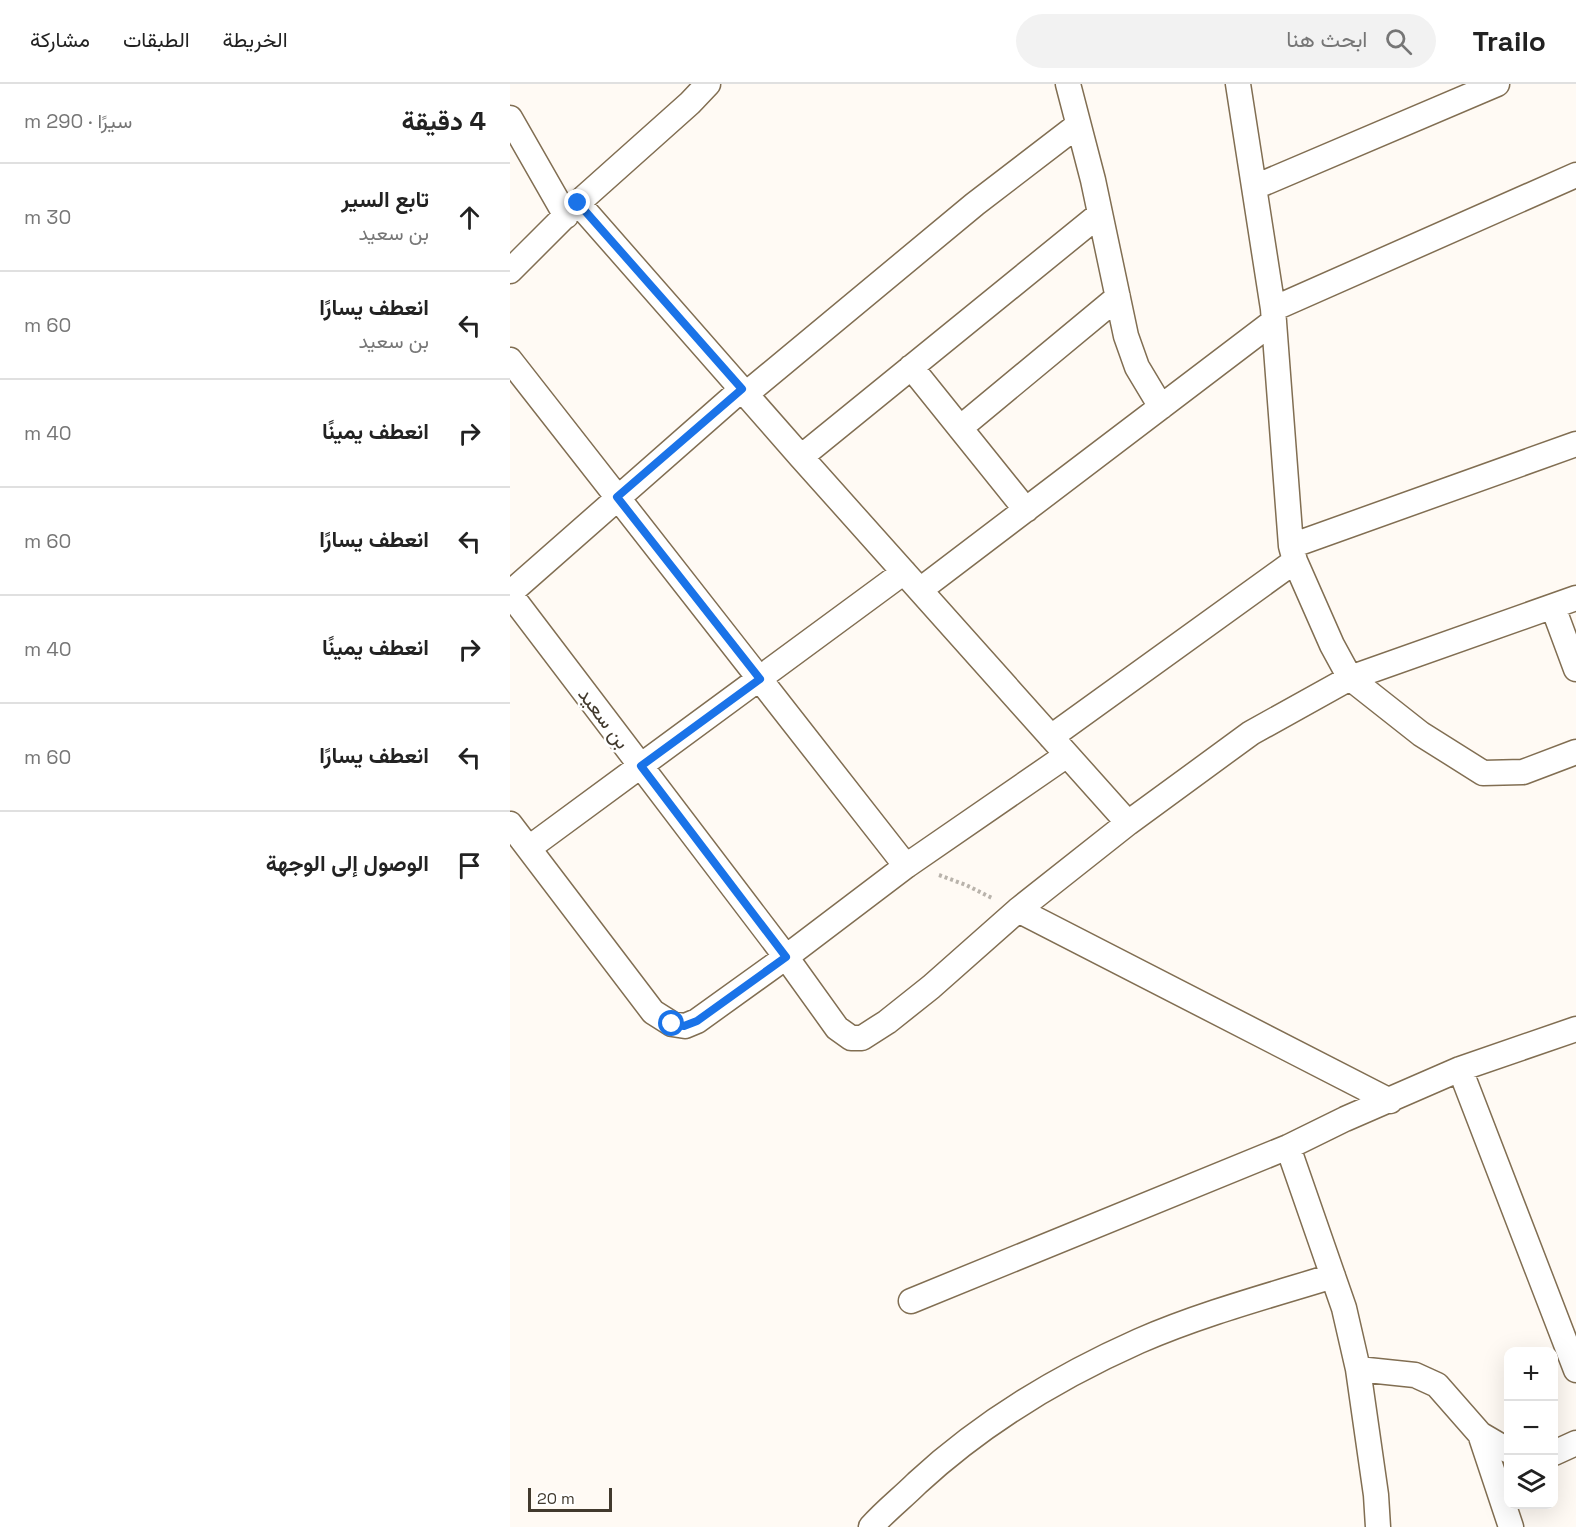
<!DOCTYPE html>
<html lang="ar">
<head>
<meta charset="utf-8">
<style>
  :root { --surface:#fff; --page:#f2f2f2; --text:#222; --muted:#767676; --line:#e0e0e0 }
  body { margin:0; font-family:"Space Grotesk",Vazirmatn,sans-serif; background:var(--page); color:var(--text); direction:rtl }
  .controls { position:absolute; right:18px; bottom:18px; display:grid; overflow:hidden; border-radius:12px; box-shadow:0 6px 24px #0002 }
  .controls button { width:54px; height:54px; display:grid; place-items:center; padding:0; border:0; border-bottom:2px solid var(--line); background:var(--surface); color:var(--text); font:30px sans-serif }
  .scale { position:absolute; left:18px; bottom:15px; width:84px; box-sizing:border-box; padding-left:6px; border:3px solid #41392d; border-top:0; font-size:16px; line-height:21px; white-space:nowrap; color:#41392d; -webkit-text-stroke:4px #fff; paint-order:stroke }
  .stop { position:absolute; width:18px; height:18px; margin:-14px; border:4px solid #1a73e8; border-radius:50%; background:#fff }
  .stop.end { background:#1a73e8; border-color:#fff; box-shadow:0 2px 6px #0008 }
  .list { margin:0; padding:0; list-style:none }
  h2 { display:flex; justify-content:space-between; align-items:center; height:78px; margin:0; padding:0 24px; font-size:26px }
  h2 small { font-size:20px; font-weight:400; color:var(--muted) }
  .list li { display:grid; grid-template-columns:39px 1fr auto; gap:18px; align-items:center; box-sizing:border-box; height:108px; padding:0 24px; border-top:2px solid var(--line) }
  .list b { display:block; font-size:22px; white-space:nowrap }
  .list p { margin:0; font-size:20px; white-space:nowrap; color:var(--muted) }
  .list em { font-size:20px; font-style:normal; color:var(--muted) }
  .icon { flex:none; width:33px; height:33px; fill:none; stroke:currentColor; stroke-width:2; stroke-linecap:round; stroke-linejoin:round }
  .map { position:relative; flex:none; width:1066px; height:1443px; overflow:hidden; direction:ltr }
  header { display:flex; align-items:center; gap:36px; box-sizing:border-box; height:84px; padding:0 30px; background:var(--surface); border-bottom:2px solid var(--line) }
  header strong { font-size:28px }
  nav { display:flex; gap:33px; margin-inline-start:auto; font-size:21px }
  .search { width:420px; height:54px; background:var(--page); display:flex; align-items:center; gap:15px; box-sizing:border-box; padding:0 21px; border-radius:33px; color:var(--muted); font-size:22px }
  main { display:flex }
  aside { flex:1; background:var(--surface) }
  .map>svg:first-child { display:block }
</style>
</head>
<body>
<header>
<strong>Trailo</strong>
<div class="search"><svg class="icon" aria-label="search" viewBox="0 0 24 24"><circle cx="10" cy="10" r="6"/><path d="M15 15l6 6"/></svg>ابحث هنا</div>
<nav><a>الخريطة</a><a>الطبقات</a><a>مشاركة</a></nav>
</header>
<main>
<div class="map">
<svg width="1066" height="1443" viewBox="0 0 1066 1443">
  <rect width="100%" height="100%" fill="#fffaf4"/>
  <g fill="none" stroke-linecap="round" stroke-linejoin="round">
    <defs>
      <path id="minor" d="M558,0L583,96L616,252L627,283L651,323
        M728,0L763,225L781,462L1066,360
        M0,34L56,132
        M745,103L987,0
        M68,119L291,373L618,739
        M0,187L68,119L180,19L198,0
        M763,225L1066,91
        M0,276L396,782
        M401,283L516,426
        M236,310L465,120L568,41
        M450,344L608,213
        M291,373L590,130
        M781,462L785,477L822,561L840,594L911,650L973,689L1013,688L1066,668
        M410,506L764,237
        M0,509L232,305
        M0,510L276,873L327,944L341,954H352L377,938L421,903L508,826L618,739L741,649L840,594L1066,514
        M1043,523L1066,585
        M541,653L785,477
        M0,740L143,928L162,940L175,942L187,937L276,873L396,782L557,671
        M19,764L394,488
        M508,826L880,1017
        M950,985L1066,1286
        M778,1063L834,1224L848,1285L866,1411L868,1443
        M401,1217L778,1063L835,1035L950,985L1066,945
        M848,1285L905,1291L927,1301L970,1350L999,1367
        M970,1350L1001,1443
        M1044,1369L1066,1359
        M361,1443C375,1427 392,1414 407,1399C472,1339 548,1293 629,1257C691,1230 758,1212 823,1192"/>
    </defs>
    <!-- minor casing -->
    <use href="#minor" stroke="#816e52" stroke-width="27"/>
    <!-- path -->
    <path stroke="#b9b3ab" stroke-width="4" stroke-dasharray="3 3" stroke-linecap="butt" d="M429,791L456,801L482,814"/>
    <!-- minor -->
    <use href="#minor" stroke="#fff" stroke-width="24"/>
  </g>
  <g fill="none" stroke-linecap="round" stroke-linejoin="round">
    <!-- route -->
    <path stroke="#1a73e8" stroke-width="8" d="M68,119L232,305L107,413L250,595L131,682L276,873L187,937L174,942L162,940"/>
  </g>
  <g text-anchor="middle" stroke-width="5" stroke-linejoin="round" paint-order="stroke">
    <!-- street labels -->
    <g font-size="20" fill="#41392d" stroke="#fff">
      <text transform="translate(94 634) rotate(53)" y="7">بن سعيد</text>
    </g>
  </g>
</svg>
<div class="controls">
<button>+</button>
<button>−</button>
<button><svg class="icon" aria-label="layers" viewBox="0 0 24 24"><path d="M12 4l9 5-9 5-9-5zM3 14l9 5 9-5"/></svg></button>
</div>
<div class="scale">20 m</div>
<div class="stop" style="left:162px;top:940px"></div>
<div class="stop end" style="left:68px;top:119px"></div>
</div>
<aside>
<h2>4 دقيقة<small>سيرًا · 290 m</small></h2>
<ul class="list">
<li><svg class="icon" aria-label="ahead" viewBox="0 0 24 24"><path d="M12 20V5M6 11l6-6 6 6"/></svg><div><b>تابع السير</b><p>بن سعيد</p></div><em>30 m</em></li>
<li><svg class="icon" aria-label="left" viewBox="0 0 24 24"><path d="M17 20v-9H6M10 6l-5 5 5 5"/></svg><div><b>انعطف يسارًا</b><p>بن سعيد</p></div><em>60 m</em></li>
<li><svg class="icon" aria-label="right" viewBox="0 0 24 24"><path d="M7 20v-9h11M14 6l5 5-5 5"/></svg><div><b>انعطف يمينًا</b></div><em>40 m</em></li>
<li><svg class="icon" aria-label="left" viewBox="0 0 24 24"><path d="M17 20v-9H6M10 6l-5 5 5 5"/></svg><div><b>انعطف يسارًا</b></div><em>60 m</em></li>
<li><svg class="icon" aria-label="right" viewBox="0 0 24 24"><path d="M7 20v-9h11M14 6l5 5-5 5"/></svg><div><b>انعطف يمينًا</b></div><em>40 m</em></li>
<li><svg class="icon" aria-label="left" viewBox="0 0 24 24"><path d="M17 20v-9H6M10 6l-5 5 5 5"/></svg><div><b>انعطف يسارًا</b></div><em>60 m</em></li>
<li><svg class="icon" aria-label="arrive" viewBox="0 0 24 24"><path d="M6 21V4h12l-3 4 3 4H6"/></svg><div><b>الوصول إلى الوجهة</b></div></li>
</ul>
</aside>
</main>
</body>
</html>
